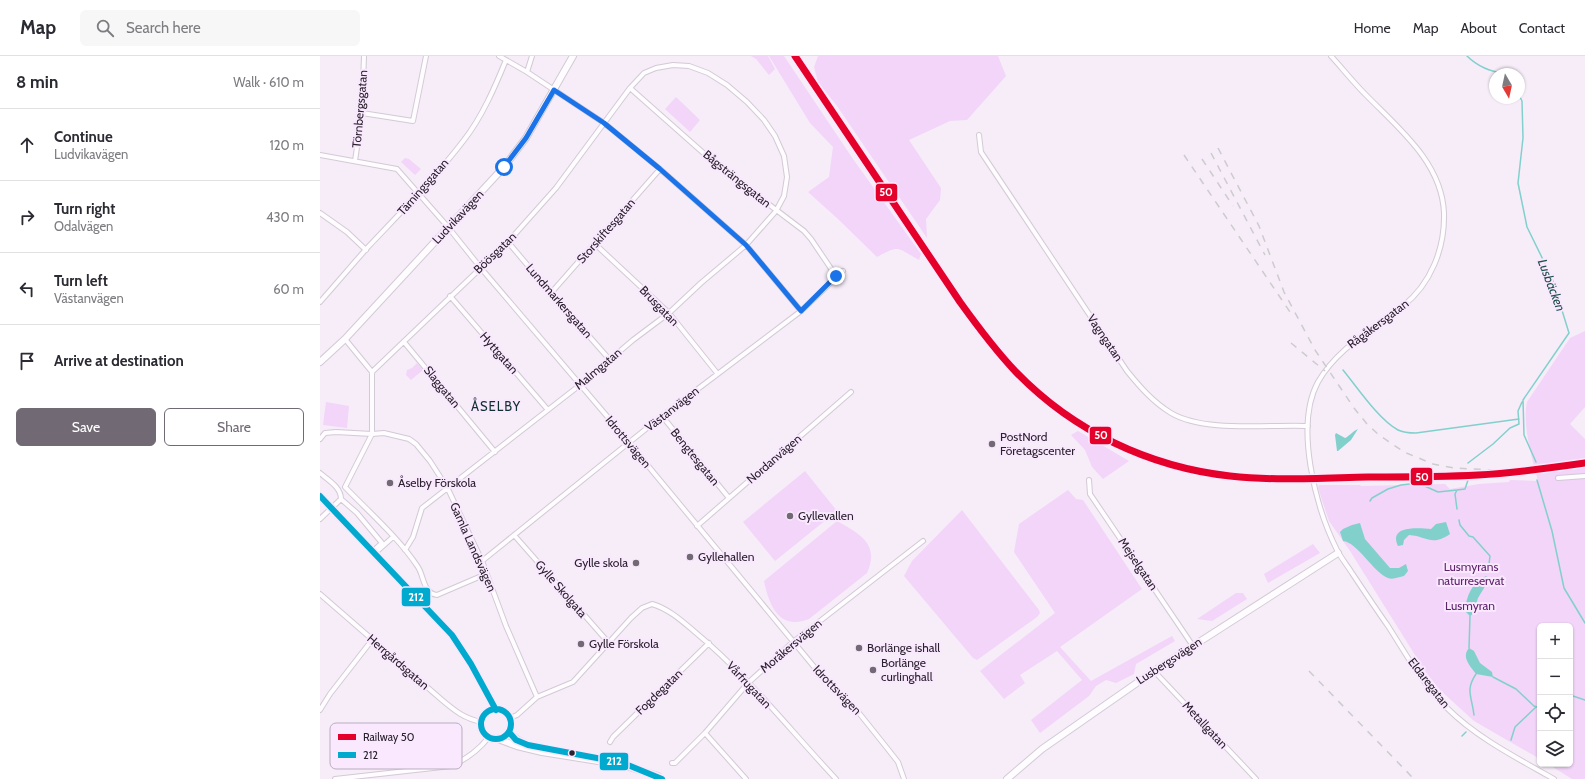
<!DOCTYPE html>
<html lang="en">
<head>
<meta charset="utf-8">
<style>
  :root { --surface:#fff; --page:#f7f7f7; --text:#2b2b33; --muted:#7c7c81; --line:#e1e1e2; --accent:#716974 }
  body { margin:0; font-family:Cabin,sans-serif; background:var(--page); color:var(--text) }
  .controls { position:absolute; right:12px; bottom:12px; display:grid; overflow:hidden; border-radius:6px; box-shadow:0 1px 3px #0004 }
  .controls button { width:36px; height:36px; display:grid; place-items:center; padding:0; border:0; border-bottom:1px solid var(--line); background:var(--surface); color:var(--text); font:20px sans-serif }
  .compass { position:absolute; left:1169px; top:12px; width:36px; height:36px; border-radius:50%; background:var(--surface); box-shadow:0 1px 3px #0004; rotate:171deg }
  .stop { position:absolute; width:12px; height:12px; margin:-9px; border:3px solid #1a73e8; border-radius:50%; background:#fff }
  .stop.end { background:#1a73e8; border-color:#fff; box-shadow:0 1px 4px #0008 }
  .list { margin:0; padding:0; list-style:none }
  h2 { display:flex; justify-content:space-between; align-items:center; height:52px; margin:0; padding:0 16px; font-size:17px }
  h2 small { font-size:13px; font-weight:400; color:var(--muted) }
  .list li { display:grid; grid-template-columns:26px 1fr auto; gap:12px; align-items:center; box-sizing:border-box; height:72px; padding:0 16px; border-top:1px solid var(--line) }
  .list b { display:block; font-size:15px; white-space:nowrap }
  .list p { margin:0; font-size:13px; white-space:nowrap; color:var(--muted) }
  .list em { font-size:13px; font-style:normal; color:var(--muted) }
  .actions { display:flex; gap:8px; padding:12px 16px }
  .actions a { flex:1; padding:9px 0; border:1px solid var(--accent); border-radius:6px; text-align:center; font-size:14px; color:var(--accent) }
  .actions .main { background:var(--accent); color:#fff }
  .icon { flex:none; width:22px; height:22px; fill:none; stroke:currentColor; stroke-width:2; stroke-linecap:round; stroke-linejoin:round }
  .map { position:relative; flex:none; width:1265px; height:723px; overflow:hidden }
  header { display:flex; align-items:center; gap:24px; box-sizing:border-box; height:56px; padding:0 20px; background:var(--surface); border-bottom:1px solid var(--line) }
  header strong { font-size:19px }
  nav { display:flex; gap:22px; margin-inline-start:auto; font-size:14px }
  .search { width:280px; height:36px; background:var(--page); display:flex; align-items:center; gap:10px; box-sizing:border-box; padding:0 14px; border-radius:6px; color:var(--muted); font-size:15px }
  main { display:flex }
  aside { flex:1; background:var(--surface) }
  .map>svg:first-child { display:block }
</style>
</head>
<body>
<header>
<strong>Map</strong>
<div class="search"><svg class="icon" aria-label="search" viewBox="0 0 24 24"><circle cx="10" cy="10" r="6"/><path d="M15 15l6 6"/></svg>Search here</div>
<nav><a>Home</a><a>Map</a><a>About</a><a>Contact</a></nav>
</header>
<main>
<aside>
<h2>8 min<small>Walk · 610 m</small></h2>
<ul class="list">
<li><svg class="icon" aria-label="ahead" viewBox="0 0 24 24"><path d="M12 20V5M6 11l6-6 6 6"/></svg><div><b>Continue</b><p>Ludvikavägen</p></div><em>120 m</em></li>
<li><svg class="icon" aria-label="right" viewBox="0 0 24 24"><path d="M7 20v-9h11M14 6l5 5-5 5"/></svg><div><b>Turn right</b><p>Odalvägen</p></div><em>430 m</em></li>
<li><svg class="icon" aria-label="left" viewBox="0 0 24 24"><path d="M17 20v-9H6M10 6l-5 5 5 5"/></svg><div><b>Turn left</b><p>Västanvägen</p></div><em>60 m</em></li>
<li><svg class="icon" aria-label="arrive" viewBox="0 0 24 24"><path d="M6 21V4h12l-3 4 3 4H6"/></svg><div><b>Arrive at destination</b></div></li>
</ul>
<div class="actions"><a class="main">Save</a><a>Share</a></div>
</aside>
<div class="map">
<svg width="1265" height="723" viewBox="0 0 1265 723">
  <rect width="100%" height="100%" fill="#f6edf9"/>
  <!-- green -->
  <path fill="#f2d5f8" d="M431,0H448L455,13L449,19L436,3Z
    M449,0H464L533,103L601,198L599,204C577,192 580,188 557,201L518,163L488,136L509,121L513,91L490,67Z
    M498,0H678L686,20L647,64L630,65L589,84L621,132L620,144L606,163L607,182L517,50L498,26L494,11Z
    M356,41L380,64L370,76L345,53Z
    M85,102L89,103L101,113L95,119L81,106Z
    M1265,275V351L1250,368L1265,383V723H1252L1228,708H1250V570H1220V703L1154,665L1120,634L1105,615L1030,495L1009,465L998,432L999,429H1040L1041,430L1125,428L1130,433L1159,428L1189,426L1190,424L1218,425C1212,402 1202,369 1207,346L1250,282Z
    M97,307L103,314L91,324L86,319L87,314L92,312Z
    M6,346L29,350L27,372L3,369Z
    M758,375L809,405L783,423L772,411L765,394L751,379Z
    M485,415L517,455L455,505L423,466Z
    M748,434L756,443L763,444L822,533L740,591L771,625L852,580L855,585L816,608L814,618L796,627L786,624L776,630L769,640L720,677L711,664L762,624L737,595L700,619L705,627L684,643L660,615L735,557L694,496L699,468Z
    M642,454L719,554L720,557L717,561L657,604L653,602L584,520L592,505Z
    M517,465C540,478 560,488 547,517L489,563C459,575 449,549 444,525Z
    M993,488L1000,497L948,527L944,518Z
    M916,537H923L927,543L892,565L877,563Z"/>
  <!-- water -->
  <path fill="#82d0cc" d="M1038,373L1031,384L1018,395H1017L1015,379L1016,377L1025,382C1028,381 1033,375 1038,373Z
    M1126,466L1130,478C1111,491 1107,480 1089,479L1084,484L1083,489L1078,490C1068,469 1099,472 1111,473L1116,468Z
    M1040,467L1045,483L1070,512H1079L1086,508L1088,515L1084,520C1079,521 1073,524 1068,522C1054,517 1037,486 1023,485L1020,476L1023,473L1032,469Z
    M1166,520L1168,522L1167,527L1158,542L1153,558L1150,560L1145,555C1146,541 1152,526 1166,520Z
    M1149,592L1154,595L1160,607L1172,616L1173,621L1156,618C1150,610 1141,601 1149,592Z"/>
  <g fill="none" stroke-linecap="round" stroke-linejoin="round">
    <!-- stream -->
    <path stroke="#82d0cc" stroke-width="1.5" d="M1147,0C1158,11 1170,15 1185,18
      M1199,39L1202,45L1203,82L1198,127L1207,171L1232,222L1249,277L1203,344L1204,379L1216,406
      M1023,314C1037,331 1059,364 1078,374C1084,377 1090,377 1096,377L1199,363
      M1148,407L1173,388L1190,372L1199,368L1198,355L1202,346
      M1217,424L1232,475L1244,532L1265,567
      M1050,445L1052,442L1068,433L1081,429L1098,427L1118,436L1137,434
      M1137,453L1135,438L1137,434L1145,433L1148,424
      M1139,464L1140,469L1149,480L1153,481L1170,500L1169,508
      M1149,592L1150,560
      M1173,621L1196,633L1214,650L1220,652
      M1253,640L1265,644
      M1154,659C1152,641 1145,634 1156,618
      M1142,680L1146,676
      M1191,684L1195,671L1216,651"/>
    <defs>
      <path id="street" d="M179,0L207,16L284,67L340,113L426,189L481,255
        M1011,0C1022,12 1033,26 1045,38C1077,71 1122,106 1124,157C1125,192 1111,228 1083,250C1053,274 1018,291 998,326C974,370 996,452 1017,494C1021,502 1027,509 1032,517C1044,535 1056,553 1068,570C1086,598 1103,629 1127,652C1157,682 1197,702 1234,723
        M207,16L212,0
        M310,32L397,109L484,175L491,183L516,220
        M42,57L93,65L106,0
        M659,79L661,96L807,315C820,331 833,346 851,357C885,377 949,368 988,370
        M0,99L77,113L128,171L160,211L286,359L505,624L539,657L567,692L578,706L584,723
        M35,105L42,57L44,0
        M0,157L27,176L46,194
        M188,186L231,237L290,304
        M275,188L349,257L397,317
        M231,237L340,113
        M130,240L228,354
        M0,246C16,228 32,209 48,191C81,156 115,122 144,84C162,61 175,31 186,4
        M25,283L52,316V378L64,377L89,383L96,388L110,405L128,433L162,505L186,570L217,641
        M84,286L175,396
        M52,316L188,186L236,132L310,32L324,17L336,12L353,9L369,10L388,17L407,29L427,46L444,64L455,80L464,100L467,121L464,140L456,155L426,189L381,227L349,257L313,284L260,329L102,452L93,481L85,494
        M342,360L409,442
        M0,383L5,377L16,376L52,378L25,431C49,456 78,481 98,511C104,520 103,537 117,539L166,518
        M0,417C8,424 21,431 21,443L0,463
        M1238,422L1265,420
        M769,424L770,438L873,590
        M21,443L37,457L62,487L52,496
        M377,470L531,336
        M194,479L288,586
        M54,498L73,481
        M162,505L342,360L481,255L523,215
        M0,538L122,644C135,655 145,663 162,666
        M834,615L936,723
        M0,654L10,638L52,584
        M190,662L197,659L217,641L253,626L311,562L322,552L332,548C349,553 362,565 375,576C427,619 470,674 516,723
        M385,677L426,723
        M290,686L293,681L389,587
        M352,707H355L385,677L428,627L473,586L603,485
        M15,723L131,710C147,703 158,695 169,681"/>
      <path id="secondary" d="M0,306L25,283L184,111L206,82L253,0
        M0,440L132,579L151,608L176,654
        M161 668a15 15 0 1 1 30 0a15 15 0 1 1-30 0Z
        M189,676C201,691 221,692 239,695
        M178,683L197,690L222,696L303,709L338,720
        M687,723L722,693L834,615L1018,497"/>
    </defs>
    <!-- street casing -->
    <use href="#street" stroke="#d2cad5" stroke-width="6"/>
    <!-- secondary casing -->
    <use href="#secondary" stroke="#d2cad5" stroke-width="8"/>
    <!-- street -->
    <use href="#street" stroke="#fefcfe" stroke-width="4"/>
    <!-- secondary -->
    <use href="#secondary" stroke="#fefcfe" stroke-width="6"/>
    <!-- rail -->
    <path stroke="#cdcbce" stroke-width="1.5" stroke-dasharray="7 7" stroke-linecap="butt" d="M898,92L939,170L964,236L995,294L1034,352L1047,368L1059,379L1084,396L1113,408L1134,412L1193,415L1212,414
      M891,97L945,199
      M864,99L970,256
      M882,103L913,150
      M971,287L1005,315
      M989,615L1094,723"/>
    <defs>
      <path id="bus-1" d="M0,440L132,579L151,608L176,654
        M161 668a15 15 0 1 1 30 0a15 15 0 1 1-30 0Z
        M189,676L196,684L208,689L303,707L342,723"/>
    </defs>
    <!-- bus-1 casing -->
    <use href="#bus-1" stroke="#f9e8fe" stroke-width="9"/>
    <!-- bus-1 -->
    <use href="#bus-1" stroke="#00a9ce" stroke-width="6"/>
    <defs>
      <path id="rail-1" d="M475,0L640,246C658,271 675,294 696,316C753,375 829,411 910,420C955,425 1002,422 1048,421C1085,421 1122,421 1158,419C1194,417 1230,412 1265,407"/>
    </defs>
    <!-- rail-1 casing -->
    <use href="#rail-1" stroke="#f9e8fe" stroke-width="10"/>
    <!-- rail-1 -->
    <use href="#rail-1" stroke="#e4002b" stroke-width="7"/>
  </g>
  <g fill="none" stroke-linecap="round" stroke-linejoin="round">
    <!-- route -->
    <path stroke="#1a73e8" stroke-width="5" d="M184,111L206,82L234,34L284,67L340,113L426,189L481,255L516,220"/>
  </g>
  <!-- markers -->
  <g fill="#716974" stroke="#f9e8fe" stroke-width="1.5">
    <circle cx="672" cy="388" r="4"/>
    <circle cx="70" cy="427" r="4"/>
    <circle cx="470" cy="460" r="4"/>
    <circle cx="370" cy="501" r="4"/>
    <circle cx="316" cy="507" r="4"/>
    <circle cx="261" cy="588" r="4"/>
    <circle cx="539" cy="592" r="4"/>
    <circle cx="553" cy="614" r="4"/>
  </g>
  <circle fill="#2a222c" stroke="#f9e8fe" stroke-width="1.5" cx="252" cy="697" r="3.5"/>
  <g text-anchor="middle" stroke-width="4" stroke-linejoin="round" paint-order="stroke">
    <!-- street labels -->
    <g font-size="12" fill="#2a222c" stroke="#f9e8fe">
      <text transform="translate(40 53) rotate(-85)" y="4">Törnbergsgatan</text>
      <text transform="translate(417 123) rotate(39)" y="4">Bågsträngsgatan</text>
      <text transform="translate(103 131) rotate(-49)" y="4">Tärningsgatan</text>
      <text transform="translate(138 161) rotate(-47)" y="4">Ludvikavägen</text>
      <text transform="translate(286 175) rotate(-49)" y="4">Storskiftesgatan</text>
      <text transform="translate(175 197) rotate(-44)" y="4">Böösgatan</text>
      <text transform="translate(239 245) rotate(49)" y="4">Lundmarkersgatan</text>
      <text transform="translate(339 250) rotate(46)" y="4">Brusgatan</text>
      <text transform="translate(1058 268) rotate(-37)" y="4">Rågåkersgatan</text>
      <text transform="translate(785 282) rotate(56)" y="4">Vagngatan</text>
      <text transform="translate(179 297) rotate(49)" y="4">Hyttgatan</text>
      <text transform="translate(278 313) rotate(-40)" y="4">Malmgatan</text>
      <text transform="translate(122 331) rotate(51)" y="4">Slaggatan</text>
      <text transform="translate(352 353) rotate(-38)" y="4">Västanvägen</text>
      <text transform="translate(308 386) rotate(50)" y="4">Idrottsvägen</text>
      <text transform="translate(375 401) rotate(51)" y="4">Bengtesgatan</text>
      <text transform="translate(454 403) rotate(-41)" y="4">Nordanvägen</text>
      <text transform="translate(153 491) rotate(66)" y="4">Gamla Landsvägen</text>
      <text transform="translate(818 508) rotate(56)" y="4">Mejselgatan</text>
      <text transform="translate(241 533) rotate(49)" y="4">Gylle Skolgata</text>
      <text transform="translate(471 590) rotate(-40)" y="4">Moråkersvägen</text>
      <text transform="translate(849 605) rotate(-33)" y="4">Lusbergsvägen</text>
      <text transform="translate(78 606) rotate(41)" y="4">Herrgårdsgatan</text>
      <text transform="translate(1109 627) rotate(52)" y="4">Eldaregatan</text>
      <text transform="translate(429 629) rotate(47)" y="4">Vårfrugatan</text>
      <text transform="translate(517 634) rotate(46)" y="4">Idrottsvägen</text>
      <text transform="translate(339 636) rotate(-44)" y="4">Fogdegatan</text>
      <text transform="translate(885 669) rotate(47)" y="4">Metallgatan</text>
    </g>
    <!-- poi labels -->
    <g font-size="12" fill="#2a222c" stroke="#f9e8fe" text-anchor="start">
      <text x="680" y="385">PostNord<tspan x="680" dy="14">Företagscenter</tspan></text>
      <text x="78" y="431">Åselby Förskola</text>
      <text x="478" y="464">Gyllevallen</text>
      <text x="378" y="505">Gyllehallen</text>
      <text x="308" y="511" text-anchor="end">Gylle skola</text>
      <text x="269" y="592">Gylle Förskola</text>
      <text x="547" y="596">Borlänge ishall</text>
      <text x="561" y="611">Borlänge<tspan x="561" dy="14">curlinghall</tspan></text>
    </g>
    <!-- park labels -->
    <g font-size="12" fill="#60226d" stroke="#f9e8fe">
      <text x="1151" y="515">Lusmyrans<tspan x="1151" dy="14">naturreservat</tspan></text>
      <text x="1150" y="554">Lusmyran</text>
    </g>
    <!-- water labels -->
    <g font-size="13" font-style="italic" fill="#1f514c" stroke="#f9e8fe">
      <text transform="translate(1232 229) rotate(69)" y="5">Lusbäcken</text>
    </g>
    <!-- neighbourhood labels -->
    <g font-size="13" letter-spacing="1" fill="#0f322f" stroke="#f9e8fe">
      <text x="176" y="355">ÅSELBY</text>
    </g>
  </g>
  <!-- legend -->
  <rect x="10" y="667" width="132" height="46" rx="6" fill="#f9e8fe" stroke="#bbadbf" stroke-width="1"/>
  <rect x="18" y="678" width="18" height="6" fill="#e4002b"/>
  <rect x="18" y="696" width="18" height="6" fill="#00a9ce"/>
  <g font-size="11" fill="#2a222c">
    <text x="43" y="685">Railway 50</text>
    <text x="43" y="703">212</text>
  </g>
  <g stroke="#f9e8fe" stroke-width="1.5">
    <rect x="555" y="127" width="23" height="19" rx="4" fill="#e4002b"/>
    <rect x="769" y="370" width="23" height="19" rx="4" fill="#e4002b"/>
    <rect x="1090" y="411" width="23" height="19" rx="4" fill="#e4002b"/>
    <rect x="81" y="531" width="30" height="20" rx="4" fill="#00a9ce"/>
    <rect x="279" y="696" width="30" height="19" rx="4" fill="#00a9ce"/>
  </g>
  <g font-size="11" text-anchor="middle" font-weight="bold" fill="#fff">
    <text x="566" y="140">50</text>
    <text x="781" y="383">50</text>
    <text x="1102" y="425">50</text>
    <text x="96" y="545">212</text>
    <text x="294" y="709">212</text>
  </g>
</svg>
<div class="controls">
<button>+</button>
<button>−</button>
<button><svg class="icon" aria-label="locate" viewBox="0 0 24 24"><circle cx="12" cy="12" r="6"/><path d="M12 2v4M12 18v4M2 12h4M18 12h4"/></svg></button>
<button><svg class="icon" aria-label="layers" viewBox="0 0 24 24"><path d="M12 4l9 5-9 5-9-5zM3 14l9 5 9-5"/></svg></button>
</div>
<svg class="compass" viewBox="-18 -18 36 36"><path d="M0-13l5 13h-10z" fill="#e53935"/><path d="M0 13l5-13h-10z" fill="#7c7c81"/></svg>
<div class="stop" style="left:184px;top:111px"></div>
<div class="stop end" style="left:516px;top:220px"></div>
</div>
</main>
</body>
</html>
